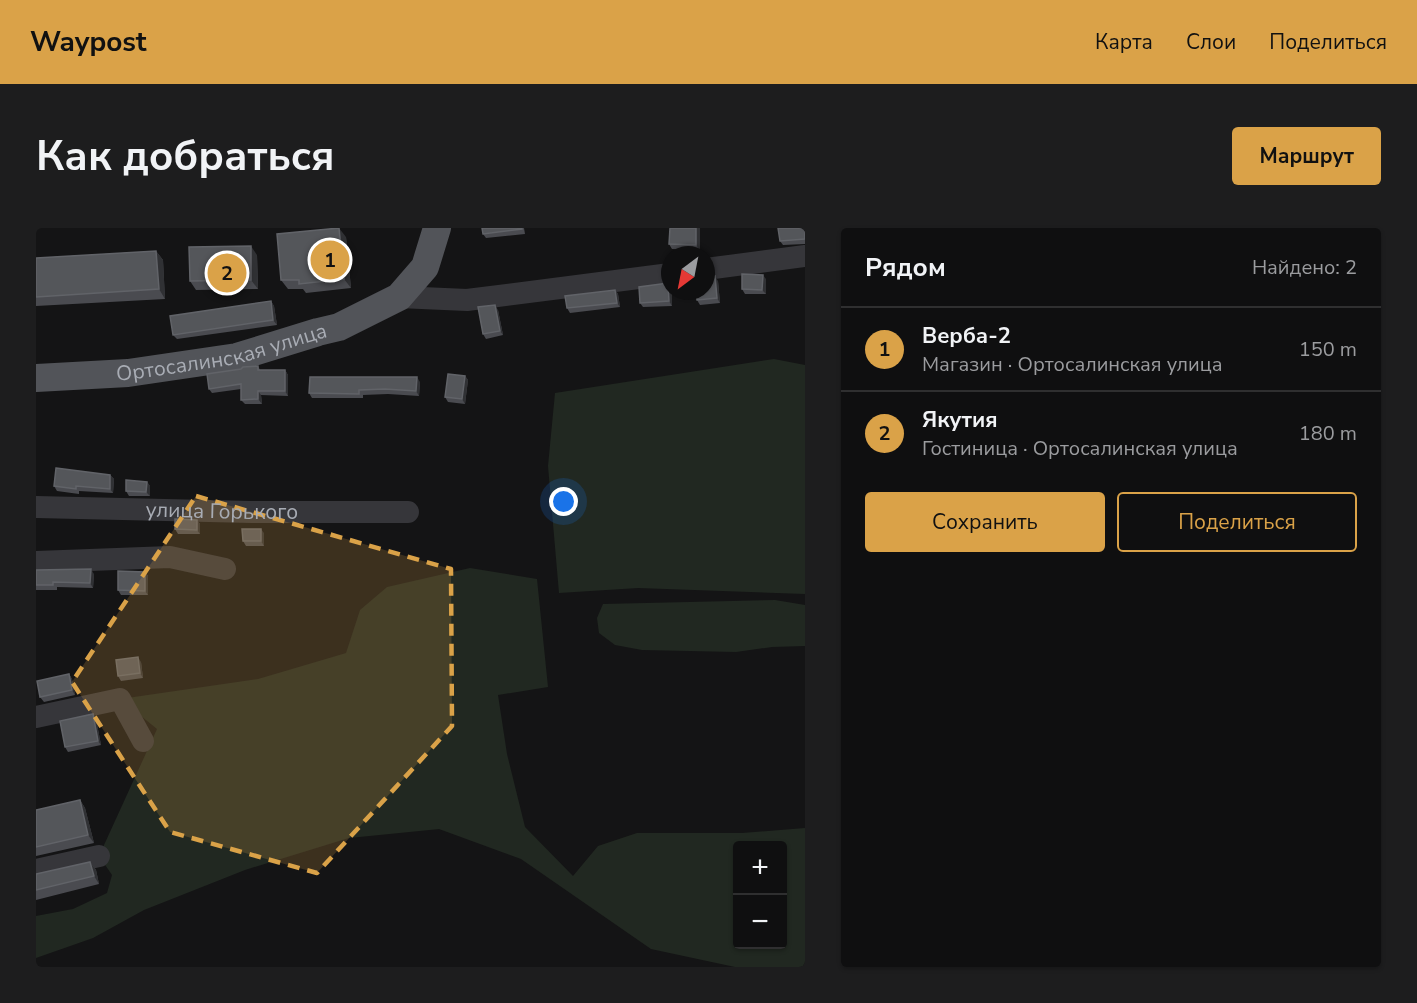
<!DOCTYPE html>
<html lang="ru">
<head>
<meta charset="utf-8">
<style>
  :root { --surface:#0f0f10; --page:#1d1d1e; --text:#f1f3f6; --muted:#9b9c9f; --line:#2f2f30; --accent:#daa248 }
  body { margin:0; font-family:"Nunito Sans",sans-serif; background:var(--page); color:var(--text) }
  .controls { position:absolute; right:18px; bottom:18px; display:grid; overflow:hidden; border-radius:6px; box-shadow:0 2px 4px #0004 }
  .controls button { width:54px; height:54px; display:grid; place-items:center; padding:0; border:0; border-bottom:2px solid var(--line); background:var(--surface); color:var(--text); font:30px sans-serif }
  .compass { position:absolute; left:625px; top:18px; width:54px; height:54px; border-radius:50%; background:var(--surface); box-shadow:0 2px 4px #0004; rotate:212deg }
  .you { position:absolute; left:528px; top:274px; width:21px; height:21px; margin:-15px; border:4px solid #fff; border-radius:50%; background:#1a73e8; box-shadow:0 0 0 9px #1a73e833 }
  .badge { display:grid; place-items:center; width:39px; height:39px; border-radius:50%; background:var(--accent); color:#111; font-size:20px; font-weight:700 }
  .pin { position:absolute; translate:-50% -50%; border:3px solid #fff; box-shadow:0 2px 6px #0006 }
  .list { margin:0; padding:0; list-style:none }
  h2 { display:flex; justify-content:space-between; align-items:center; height:78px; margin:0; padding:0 24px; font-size:26px }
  h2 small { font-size:20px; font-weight:400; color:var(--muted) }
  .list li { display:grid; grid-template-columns:39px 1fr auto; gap:18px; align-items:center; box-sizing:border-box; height:84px; padding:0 24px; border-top:2px solid var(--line) }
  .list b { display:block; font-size:22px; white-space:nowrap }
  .list p { margin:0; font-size:20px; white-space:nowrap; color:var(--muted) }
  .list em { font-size:20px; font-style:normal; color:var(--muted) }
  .actions { display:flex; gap:12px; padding:18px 24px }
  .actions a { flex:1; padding:14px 0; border:2px solid var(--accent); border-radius:6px; text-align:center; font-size:21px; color:var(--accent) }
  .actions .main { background:var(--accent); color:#111 }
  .map { position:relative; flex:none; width:769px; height:739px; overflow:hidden; border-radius:6px }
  header { display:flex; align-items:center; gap:36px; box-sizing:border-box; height:84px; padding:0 30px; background:var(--accent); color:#111 }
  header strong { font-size:28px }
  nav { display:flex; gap:33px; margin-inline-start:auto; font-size:21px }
  .intro { display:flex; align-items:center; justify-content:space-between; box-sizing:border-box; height:144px; padding:0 36px }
  h1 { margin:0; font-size:42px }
  .button { padding:15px 27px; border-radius:6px; background:var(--accent); color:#111; font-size:21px; font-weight:700 }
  main { display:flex; gap:36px; padding:0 36px }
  aside { flex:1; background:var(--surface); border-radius:6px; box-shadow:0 2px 4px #0004 }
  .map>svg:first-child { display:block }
</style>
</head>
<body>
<header>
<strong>Waypost</strong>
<nav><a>Карта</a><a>Слои</a><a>Поделиться</a></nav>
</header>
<div class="intro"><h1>Как добраться</h1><a class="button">Маршрут</a></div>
<main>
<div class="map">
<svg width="769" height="739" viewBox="0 0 769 739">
  <rect width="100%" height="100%" fill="#141415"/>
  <!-- green -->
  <path fill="#212821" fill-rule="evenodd" d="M738,131L769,137V366L602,360L523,365L512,238L519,165Z
    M434,340L501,351L512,459L462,467L471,526L489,599L537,648L562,618L601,605H706L769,600V739H699L615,721L485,631L403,601L313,610L209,642L108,682L57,710L0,730V688L37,681L71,665L76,647L63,628L121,501L84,471L222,451L310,425L324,382L351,359ZM702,618H746V716H702Z
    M739,372L769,377V418L736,419L700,424L606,422L579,417L563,405L561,390L567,376Z"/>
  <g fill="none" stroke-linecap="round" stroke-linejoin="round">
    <!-- minor -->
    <g stroke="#36363a" stroke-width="22">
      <path d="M670,41L769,28"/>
      <path d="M363,69L431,72L634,46"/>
      <path id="s1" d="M0,279L215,284H372"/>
      <path d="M0,334L134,329L189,341"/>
      <path d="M0,489L84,471L107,513"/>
      <path d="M0,642L63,628"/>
    </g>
    <!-- major -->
    <path stroke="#525459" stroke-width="28" id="s2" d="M0,150L92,145L201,129L282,104L303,99L363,69L389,39L401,0"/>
  </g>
  <!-- wall -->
  <path fill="#4a4b50" d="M488,0L489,6L450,10L447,6Z
    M664,0V22L636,21L633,16Z
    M769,0V16L747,17L744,13Z
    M310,9L315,60L270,65L267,61H252L245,52Z
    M120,23L127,32L129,71L0,78V30Z
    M221,27L222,61L160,62L154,53Z
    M730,51V66H709L706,61Z
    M682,53L684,75L664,77L661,72Z
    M632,55L634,57L636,78L607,79L604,75Z
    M579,62L582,66L584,79L534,85L531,80Z
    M235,73L238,78L241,97L141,111L137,107Z
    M462,82L467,107L450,111L447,106Z
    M222,138L224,142H249L252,147V168L225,167L226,176H209L205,172V161L176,165L173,161Z
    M429,148L432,152L429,176L412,174L409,169Z
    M384,154L383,168L352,166L327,167V170H276L273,165Z
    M74,247L78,251L77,265L43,263V266L21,263L18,258Z
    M111,254L114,258V268H93L90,263Z
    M161,292L164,296V306H142L139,301Z
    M228,305V318H210L207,313Z
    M0,342L58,346L57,360L21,359V362H0Z
    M109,344L112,348V367H85L82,362Z
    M105,434L107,450L85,453L82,448Z
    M33,446L36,451L39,467L8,474L4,469Z
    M57,486L60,491L65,517L32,524L29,519Z
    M44,572L49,580L58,615L0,628V582Z
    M54,634L60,642L63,656L0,672V646Z"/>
  <!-- shaded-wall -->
  <path fill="#303134" d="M303,0L310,9L315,60L308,51Z
    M660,0H664V22L660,17Z
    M215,18L221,27L222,61L215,52Z
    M120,23L127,32L129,71L123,61Z
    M727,47L730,51V66L726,62Z
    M679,48L682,53L684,75L681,70Z
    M632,55L634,57V63H636V78L633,73Z
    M579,62L582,66L584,79L581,75Z
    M235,73L238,78L241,97L237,92Z
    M459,77L462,82L467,107L464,103Z
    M249,142L252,147V168L249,163Z
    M429,148L432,152L429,176L426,171Z
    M381,149L384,154L383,168L380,163Z
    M222,163L225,167L226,176L222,171Z
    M74,247L78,251L77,265L74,261Z
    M111,254L114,258V268L110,264Z
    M161,292L164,296V306L161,302Z
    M225,301L228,305V318L225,313Z
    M55,341L58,346L57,360L54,355Z
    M109,344L112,348V367L109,363Z
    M102,429L105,434L107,450L104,445Z
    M33,446L36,451L39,467L36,462Z
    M57,486L60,491L65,517L62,513Z
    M44,572L49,580L58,615L52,607Z
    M54,634L60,642L63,656L58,648Z"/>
  <!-- building -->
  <path fill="#54565a" stroke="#616368" stroke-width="1.5" d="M303,0L308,51L263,56V52H245L241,6Z
    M446,0H486V1L447,6Z
    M634,0H660V17L633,16Z
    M742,0H769V11L744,13Z
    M215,18V52L154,53L153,19Z
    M120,23L123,61L0,69V30Z
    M706,46L727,47L726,62L706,61Z
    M679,48L681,70L661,72L660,63H670V50Z
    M632,55L633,73L604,75L603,59Z
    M579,62L581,75L531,80L529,68Z
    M235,73L237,92L137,107L134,88Z
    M459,77L464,103L447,106L442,79Z
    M222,138V142H249V163H222V171L205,172V156L173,161L171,146L205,141L207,139Z
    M412,146L429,148L426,171L409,169Z
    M274,149H381L380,163L349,161L323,162V166L273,165Z
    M20,240L74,247V261L40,258V261L18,258Z
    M90,252L111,254L110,264L90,263Z
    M139,291L161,292V302L139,301Z
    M206,301H225V313H207Z
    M55,341L54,355L17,354V357H0V342Z
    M82,343L109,344V363L82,362Z
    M102,429L104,445L82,448L80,432Z
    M33,446L36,462L4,469L1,453Z
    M57,486L62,513L29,519L24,493Z
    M44,572L52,607L0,619V582Z
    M54,634L58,648L0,662V646Z"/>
  <!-- marked area -->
  <path fill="#daa248" fill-opacity="0.2" stroke="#daa248" stroke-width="4.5" stroke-dasharray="12 8" stroke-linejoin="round" d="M160,268L415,341L416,498L281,645L134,604L36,454Z"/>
  <g text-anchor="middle" stroke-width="6" stroke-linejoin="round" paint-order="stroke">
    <!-- street labels -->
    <g font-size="21" fill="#a8acb4" stroke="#0f0f10">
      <text dy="7" stroke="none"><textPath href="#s2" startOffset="188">Ортосалинская улица</textPath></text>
      <text dy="7" stroke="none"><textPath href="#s1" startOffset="186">улица Горького</textPath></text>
    </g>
  </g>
</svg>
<div class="controls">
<button>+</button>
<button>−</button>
</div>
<svg class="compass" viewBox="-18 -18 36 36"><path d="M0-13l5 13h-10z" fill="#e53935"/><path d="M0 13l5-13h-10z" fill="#9b9c9f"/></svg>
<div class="you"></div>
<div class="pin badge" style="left:294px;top:32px">1</div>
<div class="pin badge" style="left:191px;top:45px">2</div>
</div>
<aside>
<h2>Рядом<small>Найдено: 2</small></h2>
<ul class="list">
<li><span class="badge">1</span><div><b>Верба-2</b><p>Магазин · Ортосалинская улица</p></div><em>150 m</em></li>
<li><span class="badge">2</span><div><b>Якутия</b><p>Гостиница · Ортосалинская улица</p></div><em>180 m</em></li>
</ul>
<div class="actions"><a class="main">Сохранить</a><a>Поделиться</a></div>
</aside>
</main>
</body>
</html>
